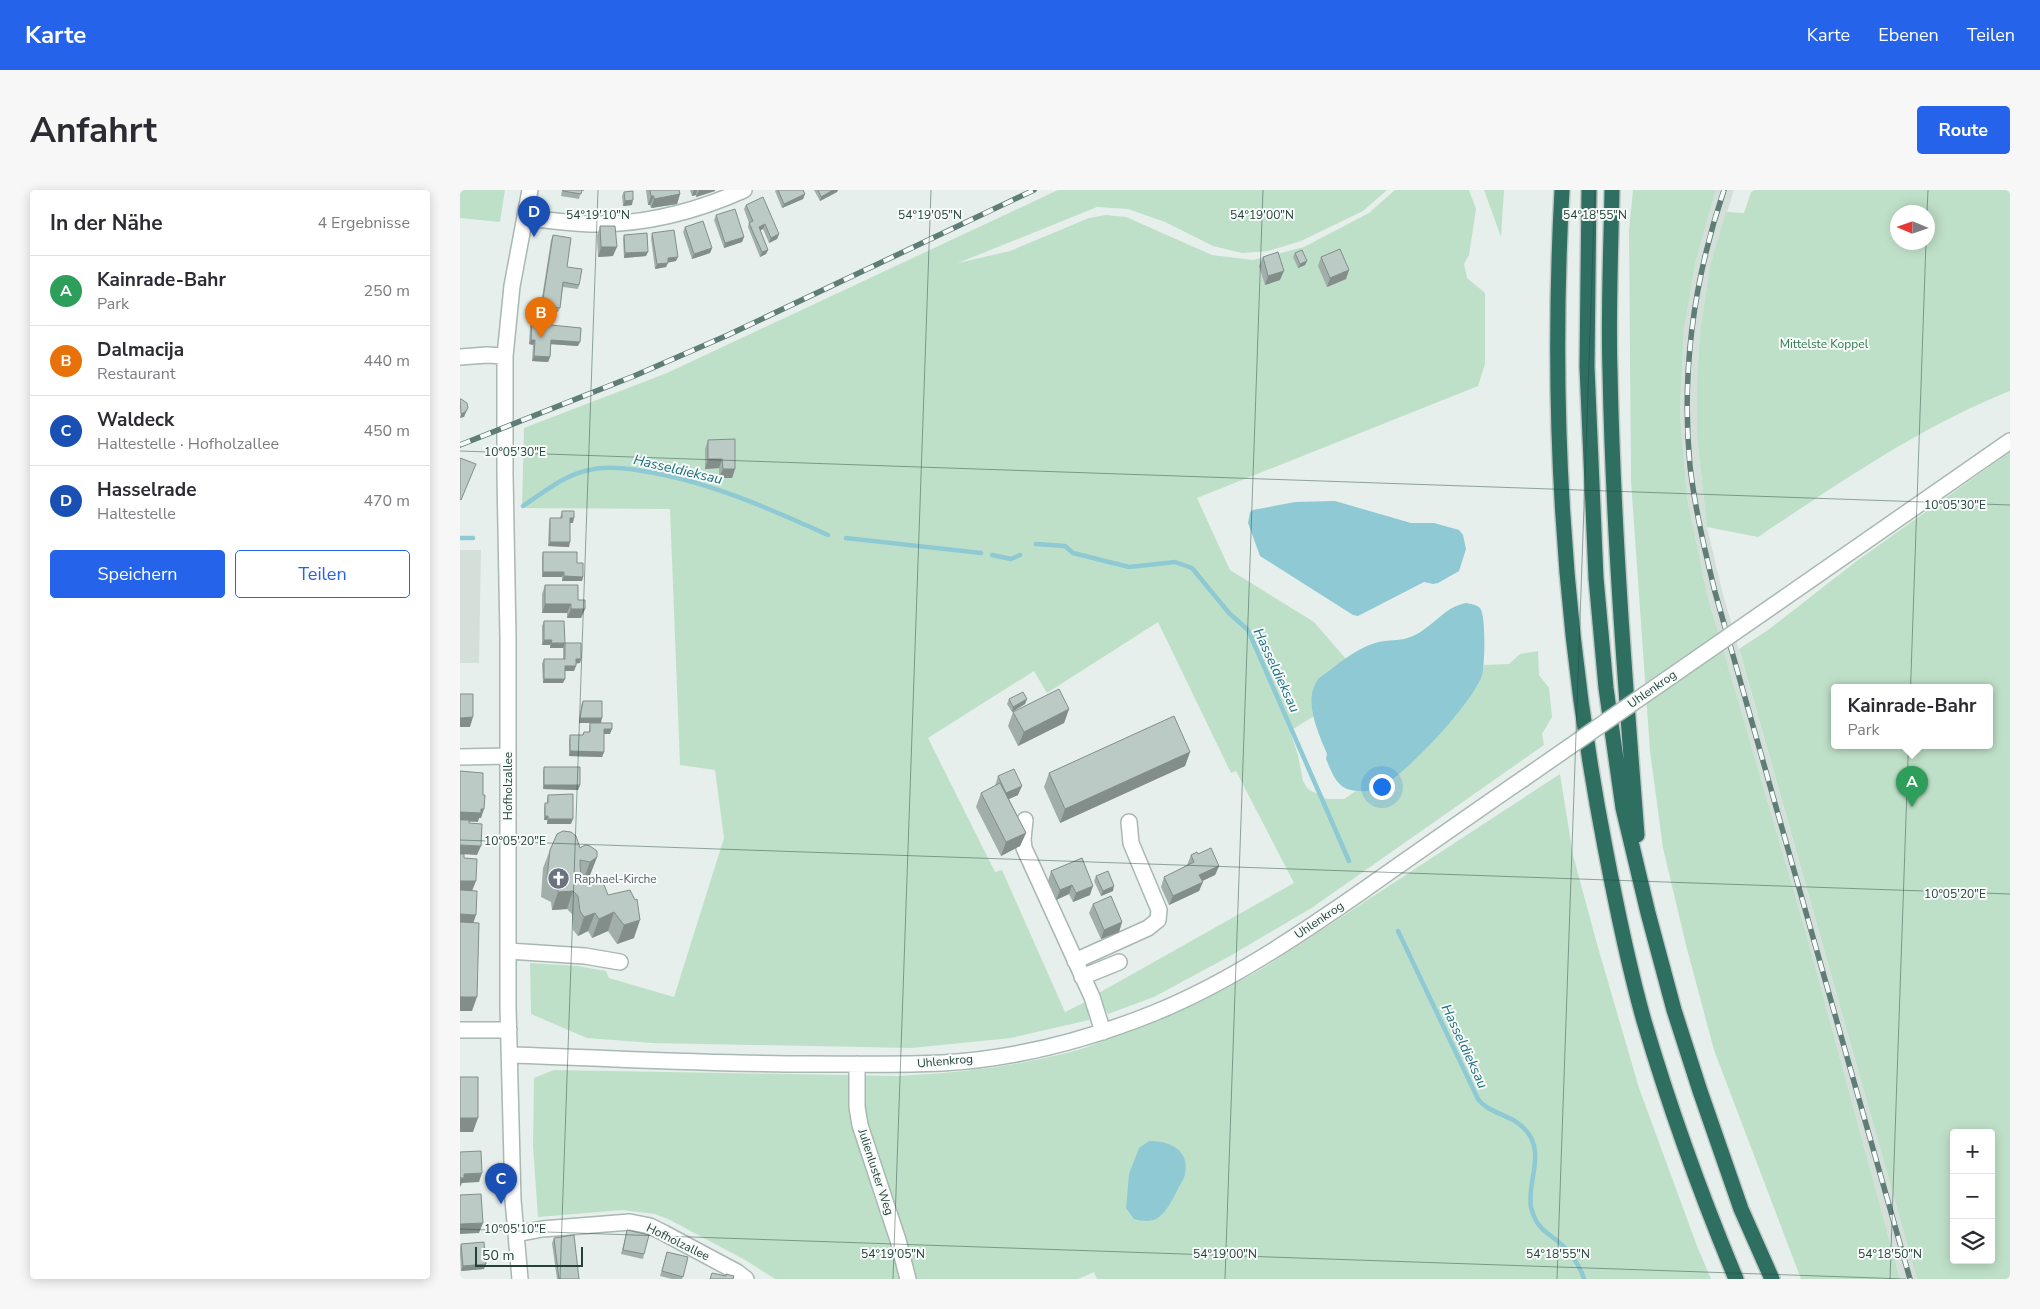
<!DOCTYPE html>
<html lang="de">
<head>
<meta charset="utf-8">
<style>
  :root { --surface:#fff; --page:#f7f7f7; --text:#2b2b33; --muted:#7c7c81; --line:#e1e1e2; --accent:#2563eb }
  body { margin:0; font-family:"Nunito Sans",sans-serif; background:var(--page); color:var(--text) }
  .controls { position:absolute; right:15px; bottom:15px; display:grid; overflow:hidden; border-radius:5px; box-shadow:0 2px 12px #0003 }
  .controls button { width:45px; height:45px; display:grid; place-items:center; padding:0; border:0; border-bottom:1px solid var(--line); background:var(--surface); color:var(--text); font:25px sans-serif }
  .compass { position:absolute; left:1430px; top:15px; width:45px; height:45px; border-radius:50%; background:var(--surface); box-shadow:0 2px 12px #0003; rotate:272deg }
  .scale { position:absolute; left:15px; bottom:12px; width:108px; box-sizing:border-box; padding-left:5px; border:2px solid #24423a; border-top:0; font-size:14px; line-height:18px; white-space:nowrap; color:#24423a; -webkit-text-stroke:4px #f7fbf9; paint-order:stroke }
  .you { position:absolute; left:921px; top:596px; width:18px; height:18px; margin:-12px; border:4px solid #fff; border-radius:50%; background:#1a73e8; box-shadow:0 0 0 8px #1a73e833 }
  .badge { display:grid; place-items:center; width:32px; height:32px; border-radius:50%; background:var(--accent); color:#fff; font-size:16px; font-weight:700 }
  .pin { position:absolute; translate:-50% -41px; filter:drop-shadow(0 1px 2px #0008) }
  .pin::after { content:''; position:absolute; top:26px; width:18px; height:15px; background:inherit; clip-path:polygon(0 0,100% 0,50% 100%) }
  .popup { position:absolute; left:1371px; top:494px; width:162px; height:65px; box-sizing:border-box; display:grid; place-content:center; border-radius:5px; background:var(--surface); filter:drop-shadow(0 1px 4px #0005); font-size:16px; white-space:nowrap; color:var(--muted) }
  .popup b { font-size:19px; color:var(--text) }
  .popup::after { content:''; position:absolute; left:50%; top:100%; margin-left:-10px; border:10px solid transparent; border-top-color:var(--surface) }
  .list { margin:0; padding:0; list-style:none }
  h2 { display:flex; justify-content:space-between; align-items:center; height:65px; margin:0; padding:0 20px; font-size:21px }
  h2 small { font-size:16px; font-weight:400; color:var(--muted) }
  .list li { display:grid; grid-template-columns:32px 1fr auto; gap:15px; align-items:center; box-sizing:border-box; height:70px; padding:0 20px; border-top:1px solid var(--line) }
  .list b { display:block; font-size:19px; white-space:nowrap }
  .list p { margin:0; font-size:16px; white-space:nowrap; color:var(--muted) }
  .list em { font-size:16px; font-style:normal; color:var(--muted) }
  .actions { display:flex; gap:10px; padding:15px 20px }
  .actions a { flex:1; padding:11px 0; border:1px solid var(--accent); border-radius:5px; text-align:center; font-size:18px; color:var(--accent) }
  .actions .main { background:var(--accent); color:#fff }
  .icon { flex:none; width:28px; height:28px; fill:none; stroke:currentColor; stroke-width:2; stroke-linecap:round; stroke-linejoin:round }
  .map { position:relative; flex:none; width:1550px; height:1089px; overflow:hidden; border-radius:5px }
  header { display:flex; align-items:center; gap:30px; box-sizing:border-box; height:70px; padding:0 25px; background:var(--accent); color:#fff }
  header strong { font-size:24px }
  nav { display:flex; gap:28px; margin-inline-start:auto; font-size:18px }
  .intro { display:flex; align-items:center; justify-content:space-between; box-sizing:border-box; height:120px; padding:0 30px }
  h1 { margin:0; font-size:35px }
  .button { padding:12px 22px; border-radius:5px; background:var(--accent); color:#fff; font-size:18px; font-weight:700 }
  main { display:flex; gap:30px; padding:0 30px }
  aside { flex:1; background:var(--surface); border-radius:5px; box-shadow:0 2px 12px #0003 }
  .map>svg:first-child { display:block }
</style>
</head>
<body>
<header>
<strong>Karte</strong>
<nav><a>Karte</a><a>Ebenen</a><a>Teilen</a></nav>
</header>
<div class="intro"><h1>Anfahrt</h1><a class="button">Route</a></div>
<main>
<aside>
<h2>In der Nähe<small>4 Ergebnisse</small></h2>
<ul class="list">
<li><span class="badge" style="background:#2e9e5b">A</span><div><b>Kainrade-Bahr</b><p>Park</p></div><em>250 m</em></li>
<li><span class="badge" style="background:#e8710a">B</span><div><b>Dalmacija</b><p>Restaurant</p></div><em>440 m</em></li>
<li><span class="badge" style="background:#1a4fb4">C</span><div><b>Waldeck</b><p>Haltestelle · Hofholzallee</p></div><em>450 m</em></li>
<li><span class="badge" style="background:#1a4fb4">D</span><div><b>Hasselrade</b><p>Haltestelle</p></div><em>470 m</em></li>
</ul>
<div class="actions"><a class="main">Speichern</a><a>Teilen</a></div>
</aside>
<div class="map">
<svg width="1550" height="1089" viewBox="0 0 1550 1089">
  <rect width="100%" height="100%" fill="#e6efeb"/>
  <!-- built -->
  <path fill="#d4dfda" d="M1256,0H1274L1250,76L1240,141L1237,189V248L1247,337L1261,397L1457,1089H1440L1346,743L1247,404L1227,307L1220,224L1224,139L1236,70Z
    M0,360H21L19,473H0Z"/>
  <!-- green -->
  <path fill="#bfe0c8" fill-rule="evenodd" d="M0,0H45L40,32L0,28Z
    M598,0H927L903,21L841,51L808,61L782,63L753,56L705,32L668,19L637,17L498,73L550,61L629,28L646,25L666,27L752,65L793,70L844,57L909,23L935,0H1009L1016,19L1009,65L1004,74L1007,88L1025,103V174L1018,196L737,308L770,380L854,432L886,469C857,489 849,488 854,526L830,541L838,565L843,591L848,599L867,609H884L896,601L916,599L970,553L1001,519L1017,496L1024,475L1049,474L1060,464L1078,461L1079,485L1089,498L1092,527L1082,544L1084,555L853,717L770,766L694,807L648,824L637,804L834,693L776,581L771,583L698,432L587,503L574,481L468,548L535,682L542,680L605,822L627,811L629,830L551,848L451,858L192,853L127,848L71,824L70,773L118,776L146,781L149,788L214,807L264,648L255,580L220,575L210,319L62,318L64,238L207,183Z
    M1024,0H1044L1041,47Z
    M1173,0H1256L1236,70L1224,139L1220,224L1227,307L1247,404L1346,743L1440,1089H1341L1254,860L1226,755L1203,658L1190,561L1171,291L1169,40Z
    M1295,0H1550V201C1459,237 1378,294 1298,347L1247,337L1237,248V189L1240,141L1250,76L1266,22L1284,23L1291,2ZM1438,22H1468V52H1438Z
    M1550,262V1089H1457L1279,459L1308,440L1398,370ZM1374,498H1530V556H1374ZM1494,943H1531V1070H1494Z
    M1100,584L1113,665L1137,754L1179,898L1237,1056L1251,1089H637L634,1082L618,1089H315L287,1071L210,1030L195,1024L162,1020L78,1027L73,956L74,888L94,880L439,886C499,883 559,876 618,860C635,855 651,847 668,841C715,823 761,803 805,777Z"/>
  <!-- water -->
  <path fill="#8ec9d4" d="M875,311L951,333H974L999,340L1003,345L1006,359L999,381L978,393L973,394L964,392L898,426L893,425L800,366L788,333L790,322L793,320L835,312Z
    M1006,413C1010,414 1016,414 1020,418C1026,425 1025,475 1022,485C1014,512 943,588 917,599C908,602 897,602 887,599C875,594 871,580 866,569L867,564C858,542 842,509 859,488C877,475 895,459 915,453C928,449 941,452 953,446C973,437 984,417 1006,413Z
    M689,951C709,951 730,959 725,984C724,990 719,996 717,1001C713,1009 706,1022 699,1027C691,1033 682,1031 674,1029L666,1018L669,984L679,958Z"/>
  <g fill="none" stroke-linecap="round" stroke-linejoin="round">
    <!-- stream -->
    <path stroke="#8ec9d4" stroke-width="4.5" d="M63,316C84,302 104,285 129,280C146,276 165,278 182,281C248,291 308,318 368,345
      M0,348H13
      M386,348L521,363
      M576,354L605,356L613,363L669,377L715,372L732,378L769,423L788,440L889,671
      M532,365L551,369L560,365
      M938,741L1018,909C1030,926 1056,923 1070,946C1083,967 1067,995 1071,1017C1077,1043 1092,1043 1107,1060C1114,1068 1121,1079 1124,1089"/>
    <defs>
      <path id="minor" d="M65,28C87,30 108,33 130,34C184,35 235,22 284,0
        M0,167L27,165L45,166
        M1314,415L1550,251
        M0,567L48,566
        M565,630L563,649L564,658L632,807L643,842
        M48,761L125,766L160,772
        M615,771L688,738L698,730L699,720L671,653L669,632
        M622,787L659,772
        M0,840H49
        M50,865C150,868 250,874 350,874C394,874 438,875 482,873C554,869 627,850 694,823C768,793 836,747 901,702C955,664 1009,626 1063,589
        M397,874V917L400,935L438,1050L448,1089
        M56,1044L82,1039L170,1032L190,1036L204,1043L277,1082L286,1089
        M60,1089L53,1010L48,817V448L45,285V166L52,96L70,0"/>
      <path id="highway" d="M1102,0C1090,219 1103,441 1145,657C1156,715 1168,774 1184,831C1210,919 1241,1005 1276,1089
        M1129,0L1127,177L1136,388L1146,498L1163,618L1188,723L1214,820L1240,901L1281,1019L1312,1089
        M1152,0C1151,60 1148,121 1150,181C1153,336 1165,491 1177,645"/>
    </defs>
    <!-- minor casing -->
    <use href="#minor" stroke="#a8b8b2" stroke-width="18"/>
    <!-- highway casing -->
    <use href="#highway" stroke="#c2cac8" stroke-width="18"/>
    <!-- minor -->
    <use href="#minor" stroke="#fff" stroke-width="15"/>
    <!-- highway -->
    <use href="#highway" stroke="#2f6f62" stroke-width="15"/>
    <defs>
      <path id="rail" d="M1264,0C1234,89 1221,182 1230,276C1235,319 1245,361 1255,402L1450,1089
        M0,255L174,186L268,145L574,0"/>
    </defs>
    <!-- rail casing -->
    <use href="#rail" stroke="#5f7d75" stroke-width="5.5"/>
    <!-- rail -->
    <use href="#rail" stroke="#f7fbf9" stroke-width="4" stroke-dasharray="11" stroke-linecap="butt"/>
    <defs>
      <path id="minor-bridge" d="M1063,589L1314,415"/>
    </defs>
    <!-- minor-bridge casing -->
    <use href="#minor-bridge" stroke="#a8b8b2" stroke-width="18" stroke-linecap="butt"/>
    <!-- minor-bridge -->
    <use href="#minor-bridge" stroke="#fff" stroke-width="15"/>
  </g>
  <!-- wall -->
  <path fill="#a1aea9" d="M102,0H124V1H121L119,9L101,6Z
    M186,0H219L220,4L217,14L191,18L190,15H188Z
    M230,0H255V1L236,7V5L232,6Z
    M316,0H343L345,4L343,9L322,18L315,1Z
    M354,0H378L377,2L360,11Z
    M164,2L172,15L163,16L162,6Z
    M286,15L319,44L317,49L309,53L303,39L300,40L308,60L306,64L300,67L288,37L289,33L284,19Z
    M256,25L284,47L282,52L264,58L254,30Z
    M140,36L153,66L138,67L137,46Z
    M225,37L252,58L250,63L232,69L223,42Z
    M192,43L216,71L208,72L206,77L195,79L191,48Z
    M93,45L107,77L119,95L118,99L103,97L100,118L98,122L80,120L91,50Z
    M164,45L186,66L164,68L163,49Z
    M835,63L847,71L845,75L838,78L833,67Z
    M803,67L820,90L805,95L799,76Z
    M861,67L889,80L886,89L867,97L858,76Z
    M72,131L91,135L118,156L91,154L90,167L88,172L72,171L73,155L69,154L70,136Z
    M248,250L275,279L272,288H259V278L245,279V259Z
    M102,321L113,333H110L109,357L88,356L89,333L90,328H100Z
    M83,362L117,373L123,387L122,391H102V387H82V367Z
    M85,395L118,410L125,419L121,428H107V423H82V404Z
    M84,431L105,453L121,469L120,473H116L114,481H105L103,493H83L82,474L84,469H103V458H90V455H82V436Z
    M549,509H567L565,514L552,522L547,514Z
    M123,511L141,533H119L121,515Z
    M609,519L604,533L558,556L548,536L553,522Z
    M130,533L150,544H144V562L142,567L109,566V550L110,545H122L124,542H129V538Z
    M730,562L725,576L600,633L584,597L589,583Z
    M84,577L120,595L118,600L83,599V581Z
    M538,586L558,605L549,609L566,643L560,656L541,666L516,617L521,603L535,596Z
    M88,605L111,634H87V630H84V618L85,613H87V609Z
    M120,658L137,667L130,685L123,691L120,690L121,692L148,705L174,748L157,754L148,741L132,748L128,741L118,746L113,740L112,724L107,719L92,720L91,712L81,707L83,678L90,660Z
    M731,665L759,676L755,685L742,691L739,701L709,715L701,697L704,687L728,676L727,675Z
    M591,681L630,705L613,712L609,704L596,710L588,691Z
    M636,686L653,701L641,706L634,691Z
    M633,714L662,732L659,742L641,749L629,723Z
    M167,1040L184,1064L183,1069L161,1064Z
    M94,1048L119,1089H97L92,1053Z
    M1,1054L24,1079L1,1081L0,1064V1058Z
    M207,1062L228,1067L222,1089H212L200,1086Z"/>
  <!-- shaded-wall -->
  <path fill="#838d89" d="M234,0H237L236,5L232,6Z
    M239,0H255V1L236,7Z
    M373,0H378L377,2L360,11L361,7Z
    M220,4L217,14L191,18L194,9Z
    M345,4L343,9L322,18L324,14Z
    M191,6H194L190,15H188Z
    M173,10L172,15L163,16L165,11Z
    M305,34L303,39L297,42L299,37Z
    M319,44L317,49L309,53L311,48Z
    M284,47L282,52L264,58L265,53Z
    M141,57H157L153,66L138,67Z
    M252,58L250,63L232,69L234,64Z
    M308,60L306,64L300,67L302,62Z
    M188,62L186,66L164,68L165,63Z
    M218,67L216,71L206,73L208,68Z
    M847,71L845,75L838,78L840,74Z
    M208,73L206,77L195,79L197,74Z
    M889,80L886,89L867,97L870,88Z
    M824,81L820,90L805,95L808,86Z
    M71,150H75L73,155L69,154Z
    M91,150L120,152L118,156L89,154Z
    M74,166L90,167L88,172L72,171Z
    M8,218L4,227L0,228L1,224Z
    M248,269H262L259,278L245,279Z
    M263,279H275L272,288H259Z
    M110,328H114L113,333H109Z
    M90,352H110L109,357L88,356Z
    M83,382H104L102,387H82Z
    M104,386L123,387L122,391H102Z
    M85,414H111L107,423H82Z
    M111,419H125L121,428H107Z
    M84,450H92L90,455H82Z
    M91,453H105L103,458H90Z
    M116,469H121L120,473L114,474Z
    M105,476H116L114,481H103Z
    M84,489H105L103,493H83Z
    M567,509L565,514L552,522L553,517Z
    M609,519L604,533L558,556L564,542Z
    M13,527L10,537H0V528Z
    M120,528H142L141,533H119Z
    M144,539H152L150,544H142Z
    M110,561L144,562L142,567L109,566Z
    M730,562L725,576L600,633L605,619Z
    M84,595H120L118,600L83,599Z
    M562,596L558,605L542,612L546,603Z
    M21,619H24L21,628H19L18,632L0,631V622Z
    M85,626H88L87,630H84Z
    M88,629H113L111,634H87Z
    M566,643L560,656L541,666L546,652Z
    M0,655L21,656L17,665L0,664Z
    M137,667L130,685L123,691L130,672Z
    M759,676L755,685L736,694L739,685Z
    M0,691H16L12,701L0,700Z
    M743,692L739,701L709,715L713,706Z
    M612,695L609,704L596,710L600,700Z
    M633,696L630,705L613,712L616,703Z
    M654,696L653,701L641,706L643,701Z
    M113,701L107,719L92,720L98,702Z
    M154,722L148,741L132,748L139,729Z
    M135,723L128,741L118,746L124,727Z
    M0,724L16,725L13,734H0Z
    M180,730L174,748L157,754L164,735Z
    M662,732L659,742L641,749L644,740Z
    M0,807H17L12,821H0Z
    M0,928H18L13,942H0Z
    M22,983L19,992L2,993L0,997V988L4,984Z
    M23,1033L19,1043L0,1044V1034Z
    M26,1074L24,1079L1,1081L3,1076Z"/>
  <!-- building -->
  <path fill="#bbcac4" stroke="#838d89" d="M103,0H122L121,4L103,1Z
    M190,0H219L220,4L194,9V6H191Z
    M318,0H343L345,4L324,14Z
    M358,0H373L361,7Z
    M173,1V10L165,11L164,2Z
    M303,7L319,44L311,48L305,34L299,37L308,60L302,62L289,33L293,31L286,15Z
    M275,19L284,47L265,53L256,25Z
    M243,31L252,58L234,64L225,37Z
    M140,36H155L157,57H141Z
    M214,40L218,67L208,68V73L197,74L192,43Z
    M187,43L188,62L165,63L164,45Z
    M93,45L111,48L107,77L122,79L119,95L103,92L100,118L82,115Z
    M880,59L889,80L870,88L861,67Z
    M842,60L847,71L840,74L835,63Z
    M818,62L824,81L808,86L803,67Z
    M72,131L91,133V135L121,138L120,152L91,150L90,167L74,166L75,150H71Z
    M0,209H1L7,213L8,218L5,222L1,224Z
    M275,249V279H263L262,269H248V250Z
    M0,268L16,274L1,310L0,309Z
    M102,321H114V328H110V352H90V328H102Z
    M83,362H117V373H123V387L104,386V382H83Z
    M85,395H118V410H125V419H111V414H85Z
    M84,431H104L105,453H91L92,450H84Z
    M105,453H121V469H116V476H105V489H84V469H105Z
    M599,499L609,519L564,542L553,522Z
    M563,502L567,509L553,517L549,509Z
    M0,504H13V527L0,528Z
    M123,511H142V528H120Z
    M714,526L730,562L605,619L589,583Z
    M130,533H152V539H144V562L110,561V545H123L124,542H130Z
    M84,577H120V595H84Z
    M554,579L562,596L546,603L538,586Z
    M0,581L23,583V605H25L24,619H21V623L0,622Z
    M540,593L566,643L546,652L521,603Z
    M113,604V629H88V626H85V613H88V605Z
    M0,630H9V633L22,634L21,656L0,655Z
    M103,641L111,642L116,646L120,658L125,655L130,656L137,661V667L130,672L120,670L121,692L141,687L148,705L170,700L175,710L177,709L180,730L164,735L154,722L139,729L135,723L124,727L120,721L118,706L113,701L98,702L97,693L87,688L90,660L97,644Z
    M751,658L759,676L739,685L743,692L713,706L704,687L734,672L731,665L737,662L738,664Z
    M0,664H4V668L17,669L16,691H0Z
    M622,668L633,696L616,703L612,695L600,700L591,681Z
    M648,681L654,696L643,701L636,686Z
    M0,700L17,701L16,725L0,724Z
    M651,706L662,732L644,740L633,714Z
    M0,732L19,733L17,807H0Z
    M0,887H18V928H0Z
    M21,961L22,983L4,984V988H0V962Z
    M21,1004L23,1033L0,1034V1005Z
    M167,1040L189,1045L184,1064L163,1060Z
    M114,1045L119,1089H99L94,1048Z
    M24,1052L26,1074L3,1076L1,1054Z
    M207,1062L228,1067L223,1087L202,1081Z
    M252,1083L266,1086V1084L274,1086L273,1089H250Z"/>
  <!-- ticks -->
  <path fill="none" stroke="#24423a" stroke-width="1" stroke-opacity="0.45" d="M1467,22L1468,0M0,261L1550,315M0,650L1550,704M0,1039L1446,1089M100,1089L138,0M433,1089L471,0M765,1089L803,0M1097,1089L1135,0M1430,1089L1466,52"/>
  <!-- icons -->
  <defs>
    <symbol id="church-disc" viewBox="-11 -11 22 22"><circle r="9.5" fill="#6b7280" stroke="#f7fbf9"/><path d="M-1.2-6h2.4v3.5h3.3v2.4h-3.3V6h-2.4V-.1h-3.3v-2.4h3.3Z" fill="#fff"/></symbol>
  </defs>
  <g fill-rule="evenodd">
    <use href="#church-disc" x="86" y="676" width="25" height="25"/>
  </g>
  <g text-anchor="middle" stroke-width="4" stroke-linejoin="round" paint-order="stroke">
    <!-- park labels -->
    <g font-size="12" fill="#2d7a4b" stroke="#f7fbf9">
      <text x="1364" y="158">Mittelste Koppel</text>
    </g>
    <!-- street labels -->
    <g font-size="12" fill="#24423a" stroke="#f7fbf9">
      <text transform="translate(1192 499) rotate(-35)" y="4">Uhlenkrog</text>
      <text transform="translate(48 596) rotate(-90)" y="4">Hofholzallee</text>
      <text transform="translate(859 730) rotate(-34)" y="4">Uhlenkrog</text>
      <text transform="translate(485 871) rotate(-5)" y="4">Uhlenkrog</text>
      <text transform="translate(416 982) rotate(72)" y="4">Julienluster Weg</text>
      <text transform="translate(218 1052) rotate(26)" y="4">Hofholzallee</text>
    </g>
    <!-- worship labels -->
    <g font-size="12" fill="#5b616d" stroke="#f7fbf9" text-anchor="start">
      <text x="114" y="693">Raphael-Kirche</text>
    </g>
    <!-- water labels -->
    <g font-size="14" font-style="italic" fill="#1c6f80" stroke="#f7fbf9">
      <text transform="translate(218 279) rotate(13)" y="5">Hasseldieksau</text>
      <text transform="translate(817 480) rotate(65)" y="5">Hasseldieksau</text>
      <text transform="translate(1005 856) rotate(65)" y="5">Hasseldieksau</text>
    </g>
  </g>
  <g font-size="12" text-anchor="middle" fill="#24423a" stroke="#f7fbf9" stroke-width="4" stroke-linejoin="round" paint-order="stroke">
    <text x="138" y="29">54°19'10"N</text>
    <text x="470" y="29">54°19'05"N</text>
    <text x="802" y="29">54°19'00"N</text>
    <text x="1135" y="29">54°18'55"N</text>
    <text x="55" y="266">10°05'30"E</text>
    <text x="1495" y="319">10°05'30"E</text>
    <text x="55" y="655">10°05'20"E</text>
    <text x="1495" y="708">10°05'20"E</text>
    <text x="55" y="1043">10°05'10"E</text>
    <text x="433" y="1068">54°19'05"N</text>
    <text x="765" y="1068">54°19'00"N</text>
    <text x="1098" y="1068">54°18'55"N</text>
    <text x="1430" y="1068">54°18'50"N</text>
  </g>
</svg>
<div class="controls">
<button>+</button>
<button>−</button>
<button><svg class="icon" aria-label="layers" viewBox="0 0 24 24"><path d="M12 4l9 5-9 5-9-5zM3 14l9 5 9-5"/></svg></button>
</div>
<svg class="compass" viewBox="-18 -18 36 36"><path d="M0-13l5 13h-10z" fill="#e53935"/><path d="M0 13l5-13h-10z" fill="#7c7c81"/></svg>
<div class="scale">50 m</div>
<div class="you"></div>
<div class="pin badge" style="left:1452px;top:617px;background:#2e9e5b">A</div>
<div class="popup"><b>Kainrade-Bahr</b>Park</div>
<div class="pin badge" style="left:81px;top:148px;background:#e8710a">B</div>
<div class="pin badge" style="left:41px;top:1014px;background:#1a4fb4">C</div>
<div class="pin badge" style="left:74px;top:47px;background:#1a4fb4">D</div>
</div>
</main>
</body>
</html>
